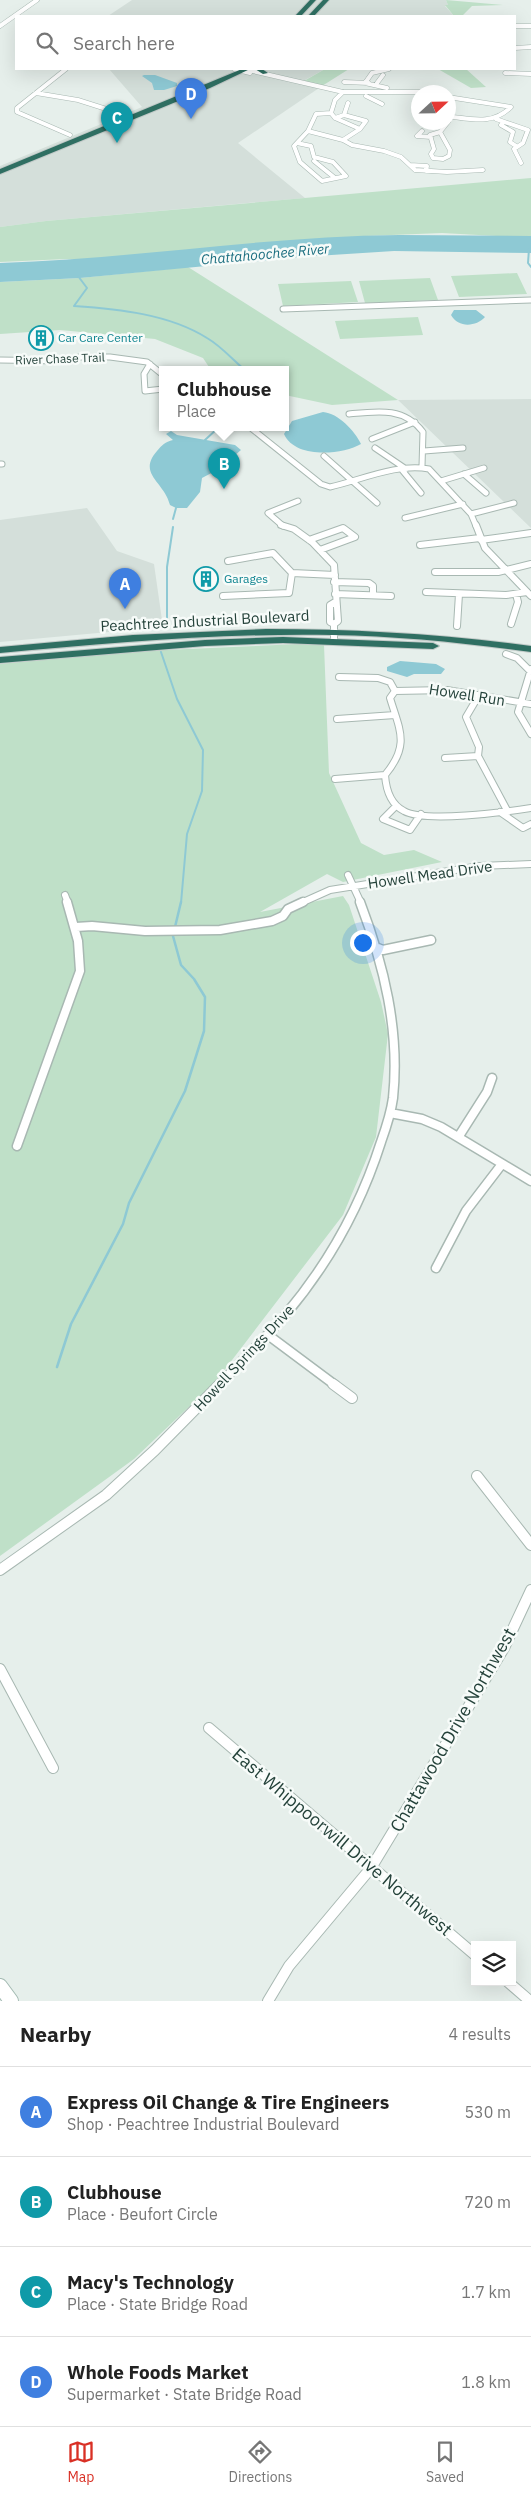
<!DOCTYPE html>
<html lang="en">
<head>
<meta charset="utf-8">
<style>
	:root { --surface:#fff; --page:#f6f6f6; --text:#222; --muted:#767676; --line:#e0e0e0; --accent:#d93025 }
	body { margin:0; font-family:"IBM Plex Sans",sans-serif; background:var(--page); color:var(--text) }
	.controls { position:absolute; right:15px; bottom:15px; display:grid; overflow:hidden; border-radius:0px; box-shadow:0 5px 20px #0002 }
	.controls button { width:45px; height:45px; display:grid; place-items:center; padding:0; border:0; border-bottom:1px solid var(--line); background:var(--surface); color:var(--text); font:25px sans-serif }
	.compass { position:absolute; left:411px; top:85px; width:45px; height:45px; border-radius:50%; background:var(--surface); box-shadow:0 5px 20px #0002; rotate:68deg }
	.you { position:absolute; left:362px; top:942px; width:18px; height:18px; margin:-12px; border:4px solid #fff; border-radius:50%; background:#1a73e8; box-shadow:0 0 0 8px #1a73e833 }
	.badge { display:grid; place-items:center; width:32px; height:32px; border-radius:50%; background:var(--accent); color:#fff; font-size:16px; font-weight:700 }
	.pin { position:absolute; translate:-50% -41px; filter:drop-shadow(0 1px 2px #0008) }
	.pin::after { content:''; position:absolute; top:26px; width:18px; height:15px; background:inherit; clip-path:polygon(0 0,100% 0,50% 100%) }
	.popup { position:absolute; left:159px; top:366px; width:130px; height:65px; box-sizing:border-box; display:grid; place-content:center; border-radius:0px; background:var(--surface); filter:drop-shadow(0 1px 4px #0005); font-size:16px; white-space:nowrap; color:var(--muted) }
	.popup b { font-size:19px; color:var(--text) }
	.popup::after { content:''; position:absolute; left:50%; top:100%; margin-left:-10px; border:10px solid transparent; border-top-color:var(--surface) }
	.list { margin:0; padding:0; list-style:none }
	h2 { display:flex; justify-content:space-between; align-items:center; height:65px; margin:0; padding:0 20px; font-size:21px }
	h2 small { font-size:16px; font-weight:400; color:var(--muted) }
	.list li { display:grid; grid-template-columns:32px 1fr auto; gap:15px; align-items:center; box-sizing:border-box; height:90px; padding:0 20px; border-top:1px solid var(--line) }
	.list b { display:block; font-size:19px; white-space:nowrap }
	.list p { margin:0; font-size:16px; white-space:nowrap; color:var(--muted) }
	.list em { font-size:16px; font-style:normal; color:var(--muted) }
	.icon { flex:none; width:28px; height:28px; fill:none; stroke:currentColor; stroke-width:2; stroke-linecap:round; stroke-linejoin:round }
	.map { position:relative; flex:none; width:531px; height:2001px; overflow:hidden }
	.search { position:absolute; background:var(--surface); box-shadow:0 5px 20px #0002; left:15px; right:15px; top:15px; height:55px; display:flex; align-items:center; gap:12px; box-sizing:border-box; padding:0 18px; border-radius:0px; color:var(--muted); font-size:19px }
	.sheet { height:425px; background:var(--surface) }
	nav { display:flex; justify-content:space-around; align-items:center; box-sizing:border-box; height:70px; border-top:1px solid var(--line); background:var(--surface); font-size:14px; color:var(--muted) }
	nav a { display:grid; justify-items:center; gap:2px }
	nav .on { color:var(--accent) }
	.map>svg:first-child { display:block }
	.built { fill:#d4dfda }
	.green { fill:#bfe0c8 }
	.water { fill:#8ec9d4 }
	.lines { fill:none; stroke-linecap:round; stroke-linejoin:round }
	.stream-far1 { stroke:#8ec9d4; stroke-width:2 }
	.stream { stroke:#8ec9d4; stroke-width:2.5 }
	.street-far4-casing { stroke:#a8b8b2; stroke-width:5 }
	.street-far3-casing { stroke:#a8b8b2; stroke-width:7 }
	.street-far2-casing { stroke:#a8b8b2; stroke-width:8 }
	.street-far1-casing { stroke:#a8b8b2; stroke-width:11 }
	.street-casing { stroke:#a8b8b2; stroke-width:12 }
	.secondary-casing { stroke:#a4bbb3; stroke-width:16 }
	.highway-casing { stroke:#c2cac8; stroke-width:2 }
	.street-far4 { stroke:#fff; stroke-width:4 }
	.street-far3 { stroke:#fff; stroke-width:5 }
	.street-far2 { stroke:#fff; stroke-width:6 }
	.street-far1 { stroke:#fff; stroke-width:8 }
	.street { stroke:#fff; stroke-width:10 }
	.secondary { stroke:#fff; stroke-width:14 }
	.highway { fill:#2f6f62; fill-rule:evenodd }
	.labels { text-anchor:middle; stroke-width:5; stroke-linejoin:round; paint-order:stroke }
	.far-culture-label { font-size:12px; fill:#0d838f; stroke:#f7fbf9; text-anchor:start }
	.far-street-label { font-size:12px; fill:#24423a; stroke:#f7fbf9 }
	.far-water-label { font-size:14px; font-style:italic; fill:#1c6f80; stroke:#f7fbf9 }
	.street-label { font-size:15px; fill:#24423a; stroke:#f7fbf9 }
	.near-street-label { font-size:18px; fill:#24423a; stroke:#f7fbf9 }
</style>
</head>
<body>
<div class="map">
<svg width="531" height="2001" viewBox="0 0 531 2001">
	<rect width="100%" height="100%" fill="#e6efeb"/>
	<!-- built -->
	<path class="built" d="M132,0H446L448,5L445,6L454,16H108Z
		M109,69H325L305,80L322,86L238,143L305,198L46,221L0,227V166L142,107Z
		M531,399V528L398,400Z
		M87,508L117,551L154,564L163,627L0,642V520Z"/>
	<!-- green -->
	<path class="green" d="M446,0L503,5L472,6L462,16H454L445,5H448Z
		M325,69H349L322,86L304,81Z
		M438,69H466L486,87L471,88Z
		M531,178V238L442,233L366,236L109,261L66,259L0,262V227L46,221Z
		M188,267L398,400L332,405L285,395V370H211L203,358L155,339L60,330L0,334V282L80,278Z
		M517,273L527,294L459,297L451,276Z
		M430,278L438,300L365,303L359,281Z
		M351,281L358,302L283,306L278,284Z
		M418,317L423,335L340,339L335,321Z
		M321,643L324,645L329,773L361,843L384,855L414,850L442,862L343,882L327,874L260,912L343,896L349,905L381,1002L388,1034L376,1137L343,1215L216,1381L134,1459L0,1556V664L120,652Z"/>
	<!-- water -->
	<path class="water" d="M144,75H155L177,83V86L164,90H154L152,83L142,76Z
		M399,235L531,236V253L394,251L300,257L80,278L0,282V263C133,259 266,236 399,235Z
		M454,310H476L485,317C476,327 458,328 451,315Z
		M323,412C338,413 355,431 361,444C342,455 295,459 284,434L292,421Z
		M171,431L177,435L235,445L241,450L219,469L202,478L200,492L187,508H176L170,505C164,481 137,474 157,451C162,445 165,442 173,440L166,434Z
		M400,661L436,664L445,669L441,674H414L407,677L387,671V667Z"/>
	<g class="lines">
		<!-- stream-far1 -->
		<path class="stream-far1" d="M529,249L528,263L531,267
			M78,276L87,288L74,306C118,309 169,314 207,338C221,346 233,360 245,370
			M205,440L218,428
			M173,519L176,508
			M167,623V567L173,527
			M161,652L177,699L203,750L202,791L187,834L181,903"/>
		<!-- stream -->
		<path class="stream" d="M175,927L181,902
			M57,1367L71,1324L123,1224L129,1203L185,1091L204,1031L205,997L194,979L181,965L173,936"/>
		<defs>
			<path id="street-far4" d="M0,26L37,0
				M515,26H531
				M515,48L531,47
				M66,69L17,108V112L70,135
				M234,69L250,73
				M244,69L343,92H421
				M505,73L531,74
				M344,82L369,83
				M377,83L383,75
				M387,88L365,83L372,73L389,69
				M36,93L78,100L122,114
				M366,96L382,104
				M448,97L511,107C494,124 475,120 453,117
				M344,115L348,103
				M335,118L344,115L366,121L360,129
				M496,119L528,130L523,143L514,149L521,163
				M504,122L501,125L513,132L510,142L516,146
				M308,131L343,140L360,129L335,118L331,113
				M422,131L417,136L431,137
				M440,132L450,150L449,156L443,159L433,158L431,154L434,149L430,135Z
				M440,132L448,122
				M343,140L352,145L384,151L401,157L415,170L447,172L483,170
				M297,143L311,146L314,157L333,162L346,176L322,181L300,162L294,146L308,131L316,114L331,113L335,100L343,92
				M314,161L335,178
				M410,165L427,166L426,171"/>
			<path id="street-far3" d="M283,309L531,300
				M0,360L60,361L80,357H110L147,362L163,375
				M150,364L144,374L145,391L163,389
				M349,414C378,411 404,407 423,432L422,466
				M251,428L321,484L330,487C361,480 397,463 429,469L471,514L476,526
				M372,439L415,422
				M375,448L406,469
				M424,451L463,448
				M324,456L377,503
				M0,464H2
				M402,470L421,493
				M464,474L486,493
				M441,481L484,468
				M471,514L514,503
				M405,518L463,504
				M283,526L268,513L298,501"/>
			<path id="street-far2" d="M281,525L294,529L312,542L334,565L338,621L334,624V640
				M476,525L485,548L531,596
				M309,540L343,528L355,537L320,550
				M481,540L531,533
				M420,545L480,538
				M228,561L273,553L292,573
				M435,572H498L531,564
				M334,582L369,583L373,586V595
				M426,592L506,595L527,592
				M335,594L391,596
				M223,596L289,593L292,573L335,575
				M334,624L330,622V605L335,602
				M511,624L518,602L516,594
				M457,626L459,594
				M506,654L517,658L530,671
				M531,669L518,712L531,734
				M339,677L378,678L390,682L395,691
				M531,704L447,690L395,691L390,698C400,731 410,745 385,775C386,789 390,804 404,811C425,823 505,812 531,808
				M337,719L395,715
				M478,756L479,747L466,717L479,695
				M445,758L478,756L508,812
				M335,779L385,775
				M396,806L383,819L410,830L421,814
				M500,812L523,828L531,824
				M348,875L361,903
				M65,895L68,903
				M301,903L330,890L480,866L531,864"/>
			<path id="street-far1" d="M76,927L92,926L145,931L220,930L272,921L283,916L288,909L303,902
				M378,948L383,950L431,940
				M390,1113L422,1119L441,1127L531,1181
				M459,1136L487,1092L492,1078
				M17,1146L80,971L78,941L67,902
				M436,1268L466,1211L502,1164
				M268,1335L335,1385
				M219,1385C241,1361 265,1339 286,1314C329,1263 361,1205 381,1142C386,1128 391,1113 393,1098C400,1031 384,965 360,902"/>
			<path id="street" d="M333,1384L352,1398
				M477,1476L531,1545
				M0,1570L106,1495L155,1450L220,1384
				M0,1669L53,1768
				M209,1728L475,1955
				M508,1982L530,2001
				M268,2001L289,1966L371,1868L504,1648L531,1590"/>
			<path id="secondary" d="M0,1986L11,2001"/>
			<path id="highway" d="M310,0H316L301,16H295Z
				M323,0H329L314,16H308Z
				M242,69H250L210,88L0,174V169Z
				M255,69H262L268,73L263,74Z
				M266,629C355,629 442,634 531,646V652C465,643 399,636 332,635C221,633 110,643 0,653V647L133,635Z
				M283,637L433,643L439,646L433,649L283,643L205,646L0,663V657L205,640Z"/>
		</defs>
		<!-- street-far4 casing -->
		<use href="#street-far4" class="street-far4-casing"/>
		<!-- street-far3 casing -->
		<use href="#street-far3" class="street-far3-casing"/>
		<!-- street-far2 casing -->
		<use href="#street-far2" class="street-far2-casing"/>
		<!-- street-far1 casing -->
		<use href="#street-far1" class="street-far1-casing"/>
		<!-- street casing -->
		<use href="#street" class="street-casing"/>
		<!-- secondary casing -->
		<use href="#secondary" class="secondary-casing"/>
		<!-- highway casing -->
		<use href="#highway" class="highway-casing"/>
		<!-- street-far4 -->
		<use href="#street-far4" class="street-far4"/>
		<!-- street-far3 -->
		<use href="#street-far3" class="street-far3"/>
		<!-- street-far2 -->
		<use href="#street-far2" class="street-far2"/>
		<!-- street-far1 -->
		<use href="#street-far1" class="street-far1"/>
		<!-- street -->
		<use href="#street" class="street"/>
		<!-- secondary -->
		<use href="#secondary" class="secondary"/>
		<!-- highway -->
		<use href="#highway" class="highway"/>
	</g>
	<!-- icons -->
	<defs>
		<symbol id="building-ring" viewBox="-11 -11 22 22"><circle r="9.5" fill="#f7fbf9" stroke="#0f9aa8" stroke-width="1.5"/><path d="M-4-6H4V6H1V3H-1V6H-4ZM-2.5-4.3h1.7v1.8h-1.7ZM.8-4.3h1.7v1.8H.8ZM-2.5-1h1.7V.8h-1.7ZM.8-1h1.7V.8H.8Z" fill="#0f9aa8"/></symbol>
	</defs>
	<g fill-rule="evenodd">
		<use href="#building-ring" x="27" y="324" width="28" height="28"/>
		<use href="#building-ring" x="192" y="565" width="28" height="28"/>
	</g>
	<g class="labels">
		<!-- far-culture labels -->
		<g class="far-culture-label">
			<text x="58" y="342">Car Care Center</text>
			<text x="224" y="583">Garages</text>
		</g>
		<!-- far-street labels -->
		<g class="far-street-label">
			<text transform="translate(60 359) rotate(-2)" y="4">River Chase Trail</text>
		</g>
		<!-- far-water labels -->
		<g class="far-water-label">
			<text transform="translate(265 254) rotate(-5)" y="5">Chattahoochee River</text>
		</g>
		<!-- street labels -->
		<g class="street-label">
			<text transform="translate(205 621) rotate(-3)" y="5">Peachtree Industrial Boulevard</text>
			<text transform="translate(467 695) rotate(9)" y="5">Howell Run</text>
			<text transform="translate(430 875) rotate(-8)" y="5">Howell Mead Drive</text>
			<text transform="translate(244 1358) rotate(-47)" y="5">Howell Springs Drive</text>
		</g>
		<!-- near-street labels -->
		<g class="near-street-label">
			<text transform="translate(453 1730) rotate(-60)" y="6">Chattawood Drive Northwest</text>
			<text transform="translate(342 1842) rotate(40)" y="6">East Whippoorwill Drive Northwest</text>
		</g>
	</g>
</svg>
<div class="controls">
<button><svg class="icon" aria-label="layers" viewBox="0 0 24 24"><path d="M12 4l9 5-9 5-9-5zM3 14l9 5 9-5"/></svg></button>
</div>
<svg class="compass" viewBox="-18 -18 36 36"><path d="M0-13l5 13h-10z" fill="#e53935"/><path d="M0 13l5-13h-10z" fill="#767676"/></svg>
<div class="you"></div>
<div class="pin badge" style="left:125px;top:609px;background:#3f7fe0">A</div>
<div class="pin badge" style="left:224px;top:489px;background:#0f9aa8">B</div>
<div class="popup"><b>Clubhouse</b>Place</div>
<div class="pin badge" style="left:117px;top:143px;background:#0f9aa8">C</div>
<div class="pin badge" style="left:191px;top:119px;background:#3f7fe0">D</div>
<div class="search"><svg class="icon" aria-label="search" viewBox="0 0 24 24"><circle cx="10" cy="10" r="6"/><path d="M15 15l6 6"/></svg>Search here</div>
</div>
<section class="sheet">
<h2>Nearby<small>4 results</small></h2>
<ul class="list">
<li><span class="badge" style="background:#3f7fe0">A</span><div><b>Express Oil Change &amp; Tire Engineers</b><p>Shop · Peachtree Industrial Boulevard</p></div><em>530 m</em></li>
<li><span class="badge" style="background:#0f9aa8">B</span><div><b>Clubhouse</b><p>Place · Beufort Circle</p></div><em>720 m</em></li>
<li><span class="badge" style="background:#0f9aa8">C</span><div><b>Macy's Technology</b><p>Place · State Bridge Road</p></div><em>1.7 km</em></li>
<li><span class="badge" style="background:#3f7fe0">D</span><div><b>Whole Foods Market</b><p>Supermarket · State Bridge Road</p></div><em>1.8 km</em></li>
</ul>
</section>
<nav>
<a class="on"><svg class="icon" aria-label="map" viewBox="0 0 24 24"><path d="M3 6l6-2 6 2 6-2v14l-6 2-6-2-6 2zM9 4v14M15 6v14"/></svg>Map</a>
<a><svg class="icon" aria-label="directions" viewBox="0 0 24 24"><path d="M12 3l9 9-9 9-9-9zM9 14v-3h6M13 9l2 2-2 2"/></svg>Directions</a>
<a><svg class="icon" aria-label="saved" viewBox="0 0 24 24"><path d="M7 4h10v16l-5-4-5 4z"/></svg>Saved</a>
</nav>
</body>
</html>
